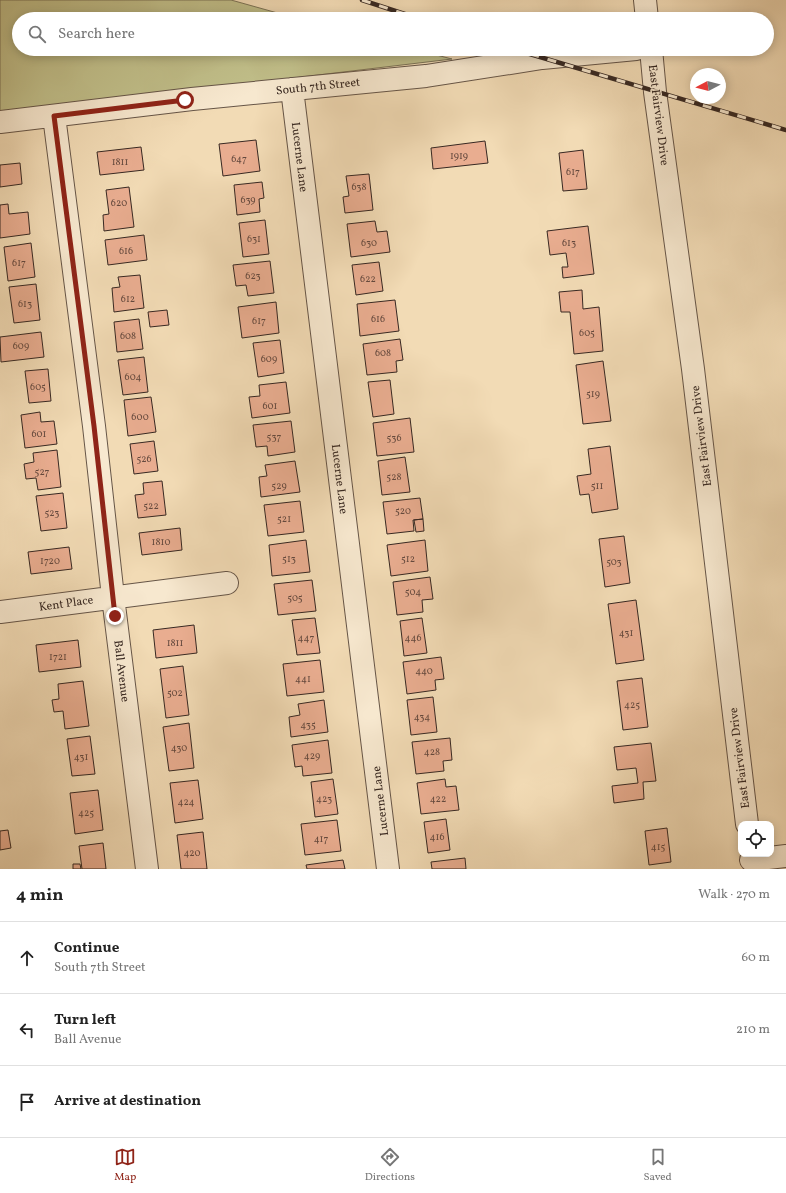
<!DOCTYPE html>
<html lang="en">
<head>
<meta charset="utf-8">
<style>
	:root { --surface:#fff; --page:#f2f2f2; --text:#222; --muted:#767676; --line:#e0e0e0; --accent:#8f2418 }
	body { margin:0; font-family:Vollkorn,serif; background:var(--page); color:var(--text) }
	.controls { position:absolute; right:12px; bottom:12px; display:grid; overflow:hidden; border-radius:8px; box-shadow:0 2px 10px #0003 }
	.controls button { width:36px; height:36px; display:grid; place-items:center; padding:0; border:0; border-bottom:1px solid var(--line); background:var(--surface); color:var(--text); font:20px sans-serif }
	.compass { position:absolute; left:690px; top:68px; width:36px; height:36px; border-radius:50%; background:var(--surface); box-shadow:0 2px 10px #0003; rotate:263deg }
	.stop { position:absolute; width:12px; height:12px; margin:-9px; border:3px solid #8f2418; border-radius:50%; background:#fff }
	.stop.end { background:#8f2418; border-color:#fff; box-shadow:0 1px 4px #0008 }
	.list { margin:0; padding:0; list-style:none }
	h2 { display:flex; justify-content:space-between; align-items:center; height:52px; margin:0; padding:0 16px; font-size:17px }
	h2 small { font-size:13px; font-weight:400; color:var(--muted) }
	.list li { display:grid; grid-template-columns:26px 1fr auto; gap:12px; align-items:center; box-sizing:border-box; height:72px; padding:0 16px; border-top:1px solid var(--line) }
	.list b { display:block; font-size:15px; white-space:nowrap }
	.list p { margin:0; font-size:13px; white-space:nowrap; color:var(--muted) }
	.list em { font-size:13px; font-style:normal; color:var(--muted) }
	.icon { flex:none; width:22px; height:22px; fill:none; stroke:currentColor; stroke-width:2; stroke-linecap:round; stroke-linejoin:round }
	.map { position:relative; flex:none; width:786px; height:869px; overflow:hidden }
	.search { position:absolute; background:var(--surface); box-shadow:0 2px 10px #0003; left:12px; right:12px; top:12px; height:44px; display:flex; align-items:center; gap:10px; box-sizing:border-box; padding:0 14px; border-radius:22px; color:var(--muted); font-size:15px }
	.sheet { height:268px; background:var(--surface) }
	nav { display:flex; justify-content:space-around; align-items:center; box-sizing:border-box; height:56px; border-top:1px solid var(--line); background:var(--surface); font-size:11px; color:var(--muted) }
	nav a { display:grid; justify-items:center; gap:2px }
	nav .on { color:var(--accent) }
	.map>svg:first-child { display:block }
	.green { fill:#c0be89; stroke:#7c7356 }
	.building { fill:#e9ad90; stroke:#372822 }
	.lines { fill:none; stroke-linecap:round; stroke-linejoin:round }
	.minor-casing { stroke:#665547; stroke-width:24 }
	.minor { stroke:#f7e8cf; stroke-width:22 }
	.rail-casing { stroke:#372822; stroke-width:4.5 }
	.rail { stroke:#f7e8cf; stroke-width:3; stroke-dasharray:9; stroke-linecap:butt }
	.route { stroke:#8f2418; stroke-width:5 }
	.labels { text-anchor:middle; stroke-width:3; stroke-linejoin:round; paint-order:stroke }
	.number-label { font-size:10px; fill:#64493e }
	.street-label { font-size:12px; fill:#372822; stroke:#f7e8cf }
</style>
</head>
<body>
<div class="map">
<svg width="786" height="869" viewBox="0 0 786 869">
	<rect width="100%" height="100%" fill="#f2dbb5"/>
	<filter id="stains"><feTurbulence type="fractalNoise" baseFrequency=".005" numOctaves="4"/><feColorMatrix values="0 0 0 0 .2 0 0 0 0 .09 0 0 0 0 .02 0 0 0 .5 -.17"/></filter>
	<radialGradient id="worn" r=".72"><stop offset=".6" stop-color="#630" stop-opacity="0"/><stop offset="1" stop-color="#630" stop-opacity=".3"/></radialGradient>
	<!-- green -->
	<path class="green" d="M0,0H231L299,19H19V49H413L452,59L0,113Z"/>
	<!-- building -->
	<path class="building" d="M256,140L260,171L223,176L219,144Z
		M485,141L488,163L433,169L431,148Z
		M141,147L144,170L100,175L97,152Z
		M583,150L587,189L563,191L559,153Z
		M20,163L22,184L0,187V165Z
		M369,174L373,210L345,213L343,197L349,196L346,176Z
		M262,182L264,198L259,199L260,212L237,215L234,185Z
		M129,187L134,227L104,231L103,215L109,214L106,190Z
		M8,204L9,214L28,212L30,234L0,238V205Z
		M265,220L269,254L243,257L239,223Z
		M375,221L377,232L387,231L390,252L351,257L347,224Z
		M588,226L594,274L563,278L562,267H568L566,253L550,255L547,231Z
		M144,235L147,260L108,265L105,240Z
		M31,243L35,277L8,281L4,247Z
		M270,261L274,293L248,296L246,285L236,286L233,265Z
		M379,262L383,291L356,295L352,265Z
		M140,275L144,308L114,312L112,288L120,287L118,277Z
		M36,284L40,320L14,323L9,287Z
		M582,290L583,309L599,307L603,351L574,354L570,312H561L559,292Z
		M395,300L399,331L360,336L357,304Z
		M276,302L279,333L242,338L238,307Z
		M167,310L169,325L150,327L148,312Z
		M139,319L143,349L117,352L114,322Z
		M41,332L44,357L1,362L0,337Z
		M400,339L403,360L396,361L397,372L367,375L363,344Z
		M280,340L284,373L258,377L253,343Z
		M144,357L148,392L123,395L118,360Z
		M603,361L611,421L583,424L576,365Z
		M48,369L51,401L29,403L25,371Z
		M390,380L394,414L373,417L368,382Z
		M286,382L290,413L252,418L249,397L260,396L259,385Z
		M151,397L156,432L128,436L124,400Z
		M40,412L41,422L54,421L57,444L25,448L21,415Z
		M410,418L414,452L377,456L373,423Z
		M291,421L295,452L268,456L267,446L256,447L253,425Z
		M154,441L158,471L134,474L130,444Z
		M610,446L618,509L592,513L589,494L580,495L577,476L591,474L588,449Z
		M57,450L61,487L38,490L36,478L26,479L24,464L34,462L33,453Z
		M405,457L410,492L382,495L378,461Z
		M295,461L300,492L261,497L259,477L267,476L265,465Z
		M162,481L166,515L138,518L135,495L144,494L143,483Z
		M63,493L67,528L41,531L36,496Z
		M420,498L423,519L413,520L414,531L387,534L383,502Z
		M300,501L304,532L268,536L264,505Z
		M423,519L424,531L416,532L414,520Z
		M180,528L182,550L142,555L139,533Z
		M624,536L630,583L605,587L599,539Z
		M306,540L310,572L272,576L269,545Z
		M425,540L428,571L391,576L387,545Z
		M69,547L72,569L31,574L28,552Z
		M430,577L433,599L422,600L423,612L397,615L393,582Z
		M312,580L316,611L278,615L274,584Z
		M636,600L644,660L616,664L608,604Z
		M315,618L320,653L297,655L292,620Z
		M422,618L427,653L404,656L400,621Z
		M194,625L197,653L156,658L153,630Z
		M78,640L81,667L39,672L36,645Z
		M441,657L444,679L435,680L436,690L407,694L403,662Z
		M320,660L324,692L287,696L283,664Z
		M183,666L189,715L166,718L160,669Z
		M642,678L648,727L623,730L617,681Z
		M83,681L89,726L65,729L63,711L54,712L52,700L59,699L58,684Z
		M433,697L437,732L411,735L407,700Z
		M324,700L328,732L291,737L289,717L300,715L298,704Z
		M189,723L194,768L169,771L163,727Z
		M90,736L95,774L72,776L67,739Z
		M450,738L452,760L443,761L444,771L416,774L412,742Z
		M328,740L332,773L303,776L302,766L295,767L292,745Z
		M651,743L656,781L643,782L644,799L614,803L612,786L638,783L636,768L617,770L614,747Z
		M333,779L338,814L315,817L311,782Z
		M445,779L446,787L456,786L459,810L421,814L417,783Z
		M198,780L203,819L175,823L170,783Z
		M98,790L103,830L75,834L70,793Z
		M446,819L450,850L428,853L424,822Z
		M337,820L341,851L305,855L301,824Z
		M667,828L671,862L649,865L645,831Z
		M8,830L11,848L0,850V831Z
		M203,832L207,869H181L177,835Z
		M103,843L106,869H82L79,846Z
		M465,858L466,869H432L431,862Z
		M343,860L345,869H307L306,865Z
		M73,864H80L81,869H73Z"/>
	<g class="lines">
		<defs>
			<path id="minor" d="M645,0L647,19
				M651,49L655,92L693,369L747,824
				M292,89L388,869
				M54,116L94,426L113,597L147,869
				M0,122L192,99L426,76L542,58L636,49
				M0,612L227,583
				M751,860L786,856"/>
		</defs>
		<!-- minor casing -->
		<use href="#minor" class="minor-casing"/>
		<!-- minor -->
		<use href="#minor" class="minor"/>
		<defs>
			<path id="rail" d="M362,0L420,19
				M513,49L786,130"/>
		</defs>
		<!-- rail casing -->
		<use href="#rail" class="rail-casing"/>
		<!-- rail -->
		<use href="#rail" class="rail"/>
	</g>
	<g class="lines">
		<!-- route -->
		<path class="route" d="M115,616L94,426L54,116L185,100"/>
	</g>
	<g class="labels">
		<!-- number labels -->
		<g class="number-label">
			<text x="459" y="159">1919</text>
			<text x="239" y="162">647</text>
			<text x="120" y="165">1811</text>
			<text x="573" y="175">617</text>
			<text x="359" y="190">638</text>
			<text x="248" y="203">639</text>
			<text x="119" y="206">620</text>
			<text x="254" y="242">631</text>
			<text x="369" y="246">630</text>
			<text x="569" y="246">613</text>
			<text x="126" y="254">616</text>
			<text x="19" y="266">617</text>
			<text x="253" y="279">623</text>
			<text x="368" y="282">622</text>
			<text x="128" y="302">612</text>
			<text x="25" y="307">613</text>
			<text x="378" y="322">616</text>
			<text x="259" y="324">617</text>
			<text x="587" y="336">605</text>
			<text x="128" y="339">608</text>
			<text x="21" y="349">609</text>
			<text x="383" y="356">608</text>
			<text x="269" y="362">609</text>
			<text x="133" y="380">604</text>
			<text x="38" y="390">605</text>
			<text x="593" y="397">519</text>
			<text x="270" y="409">601</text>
			<text x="140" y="420">600</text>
			<text x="39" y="437">601</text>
			<text x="274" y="440">537</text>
			<text x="394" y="441">536</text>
			<text x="144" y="462">526</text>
			<text x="42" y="475">527</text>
			<text x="394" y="480">528</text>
			<text x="279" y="489">529</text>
			<text x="597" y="489">511</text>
			<text x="151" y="509">522</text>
			<text x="403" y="514">520</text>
			<text x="52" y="516">523</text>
			<text x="284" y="522">521</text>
			<text x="161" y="545">1810</text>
			<text x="289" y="562">513</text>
			<text x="408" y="562">512</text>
			<text x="50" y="564">1720</text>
			<text x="614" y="565">503</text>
			<text x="413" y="595">504</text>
			<text x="295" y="601">505</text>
			<text x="626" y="636">431</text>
			<text x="306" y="641">447</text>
			<text x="413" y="641">446</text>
			<text x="175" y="646">1811</text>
			<text x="58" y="660">1721</text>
			<text x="424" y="674">440</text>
			<text x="303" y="682">441</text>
			<text x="175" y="696">502</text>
			<text x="632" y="708">425</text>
			<text x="422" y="720">434</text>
			<text x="308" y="728">435</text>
			<text x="179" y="751">430</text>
			<text x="432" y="755">428</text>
			<text x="312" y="759">429</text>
			<text x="81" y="760">431</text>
			<text x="324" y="802">423</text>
			<text x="438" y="802">422</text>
			<text x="186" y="805">424</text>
			<text x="86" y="816">425</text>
			<text x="437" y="840">416</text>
			<text x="321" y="842">417</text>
			<text x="658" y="850">415</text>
			<text x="192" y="856">420</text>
		</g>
		<!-- street labels -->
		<g class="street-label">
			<text transform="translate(318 86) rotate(-6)" y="4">South 7th Street</text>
			<text transform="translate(659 115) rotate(83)" y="4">East Fairview Drive</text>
			<text transform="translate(300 157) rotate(83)" y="4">Lucerne Lane</text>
			<text transform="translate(701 436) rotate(-97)" y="4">East Fairview Drive</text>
			<text transform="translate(340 479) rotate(83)" y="4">Lucerne Lane</text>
			<text transform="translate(66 603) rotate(-8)" y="4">Kent Place</text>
			<text transform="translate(122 671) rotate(83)" y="4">Ball Avenue</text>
			<text transform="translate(739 758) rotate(-97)" y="4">East Fairview Drive</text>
			<text transform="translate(380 801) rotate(-97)" y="4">Lucerne Lane</text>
		</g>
	</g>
	<rect width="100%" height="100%" filter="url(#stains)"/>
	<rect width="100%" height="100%" fill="url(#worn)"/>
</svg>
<div class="controls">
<button><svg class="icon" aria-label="locate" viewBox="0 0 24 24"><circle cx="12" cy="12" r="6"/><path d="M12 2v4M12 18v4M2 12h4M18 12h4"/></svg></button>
</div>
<svg class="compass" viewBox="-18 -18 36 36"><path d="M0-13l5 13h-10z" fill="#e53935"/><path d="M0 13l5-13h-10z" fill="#767676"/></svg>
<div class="stop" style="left:185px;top:100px"></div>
<div class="stop end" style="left:115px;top:616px"></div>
<div class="search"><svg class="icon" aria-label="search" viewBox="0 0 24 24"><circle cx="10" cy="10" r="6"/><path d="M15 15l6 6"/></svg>Search here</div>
</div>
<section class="sheet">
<h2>4 min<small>Walk · 270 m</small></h2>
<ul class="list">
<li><svg class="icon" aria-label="ahead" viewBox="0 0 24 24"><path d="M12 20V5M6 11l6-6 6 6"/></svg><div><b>Continue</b><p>South 7th Street</p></div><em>60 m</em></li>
<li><svg class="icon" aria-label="left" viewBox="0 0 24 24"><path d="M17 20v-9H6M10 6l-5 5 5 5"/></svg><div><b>Turn left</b><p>Ball Avenue</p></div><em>210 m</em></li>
<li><svg class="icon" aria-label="arrive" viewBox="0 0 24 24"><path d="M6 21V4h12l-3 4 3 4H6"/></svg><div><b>Arrive at destination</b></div></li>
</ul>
</section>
<nav>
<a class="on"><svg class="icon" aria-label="map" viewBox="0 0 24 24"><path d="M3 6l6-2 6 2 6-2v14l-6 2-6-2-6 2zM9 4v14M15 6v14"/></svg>Map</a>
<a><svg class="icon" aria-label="directions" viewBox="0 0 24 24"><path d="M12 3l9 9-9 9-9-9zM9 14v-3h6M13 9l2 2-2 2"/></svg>Directions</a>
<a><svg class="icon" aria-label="saved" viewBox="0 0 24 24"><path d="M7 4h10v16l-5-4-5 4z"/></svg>Saved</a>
</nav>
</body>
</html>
